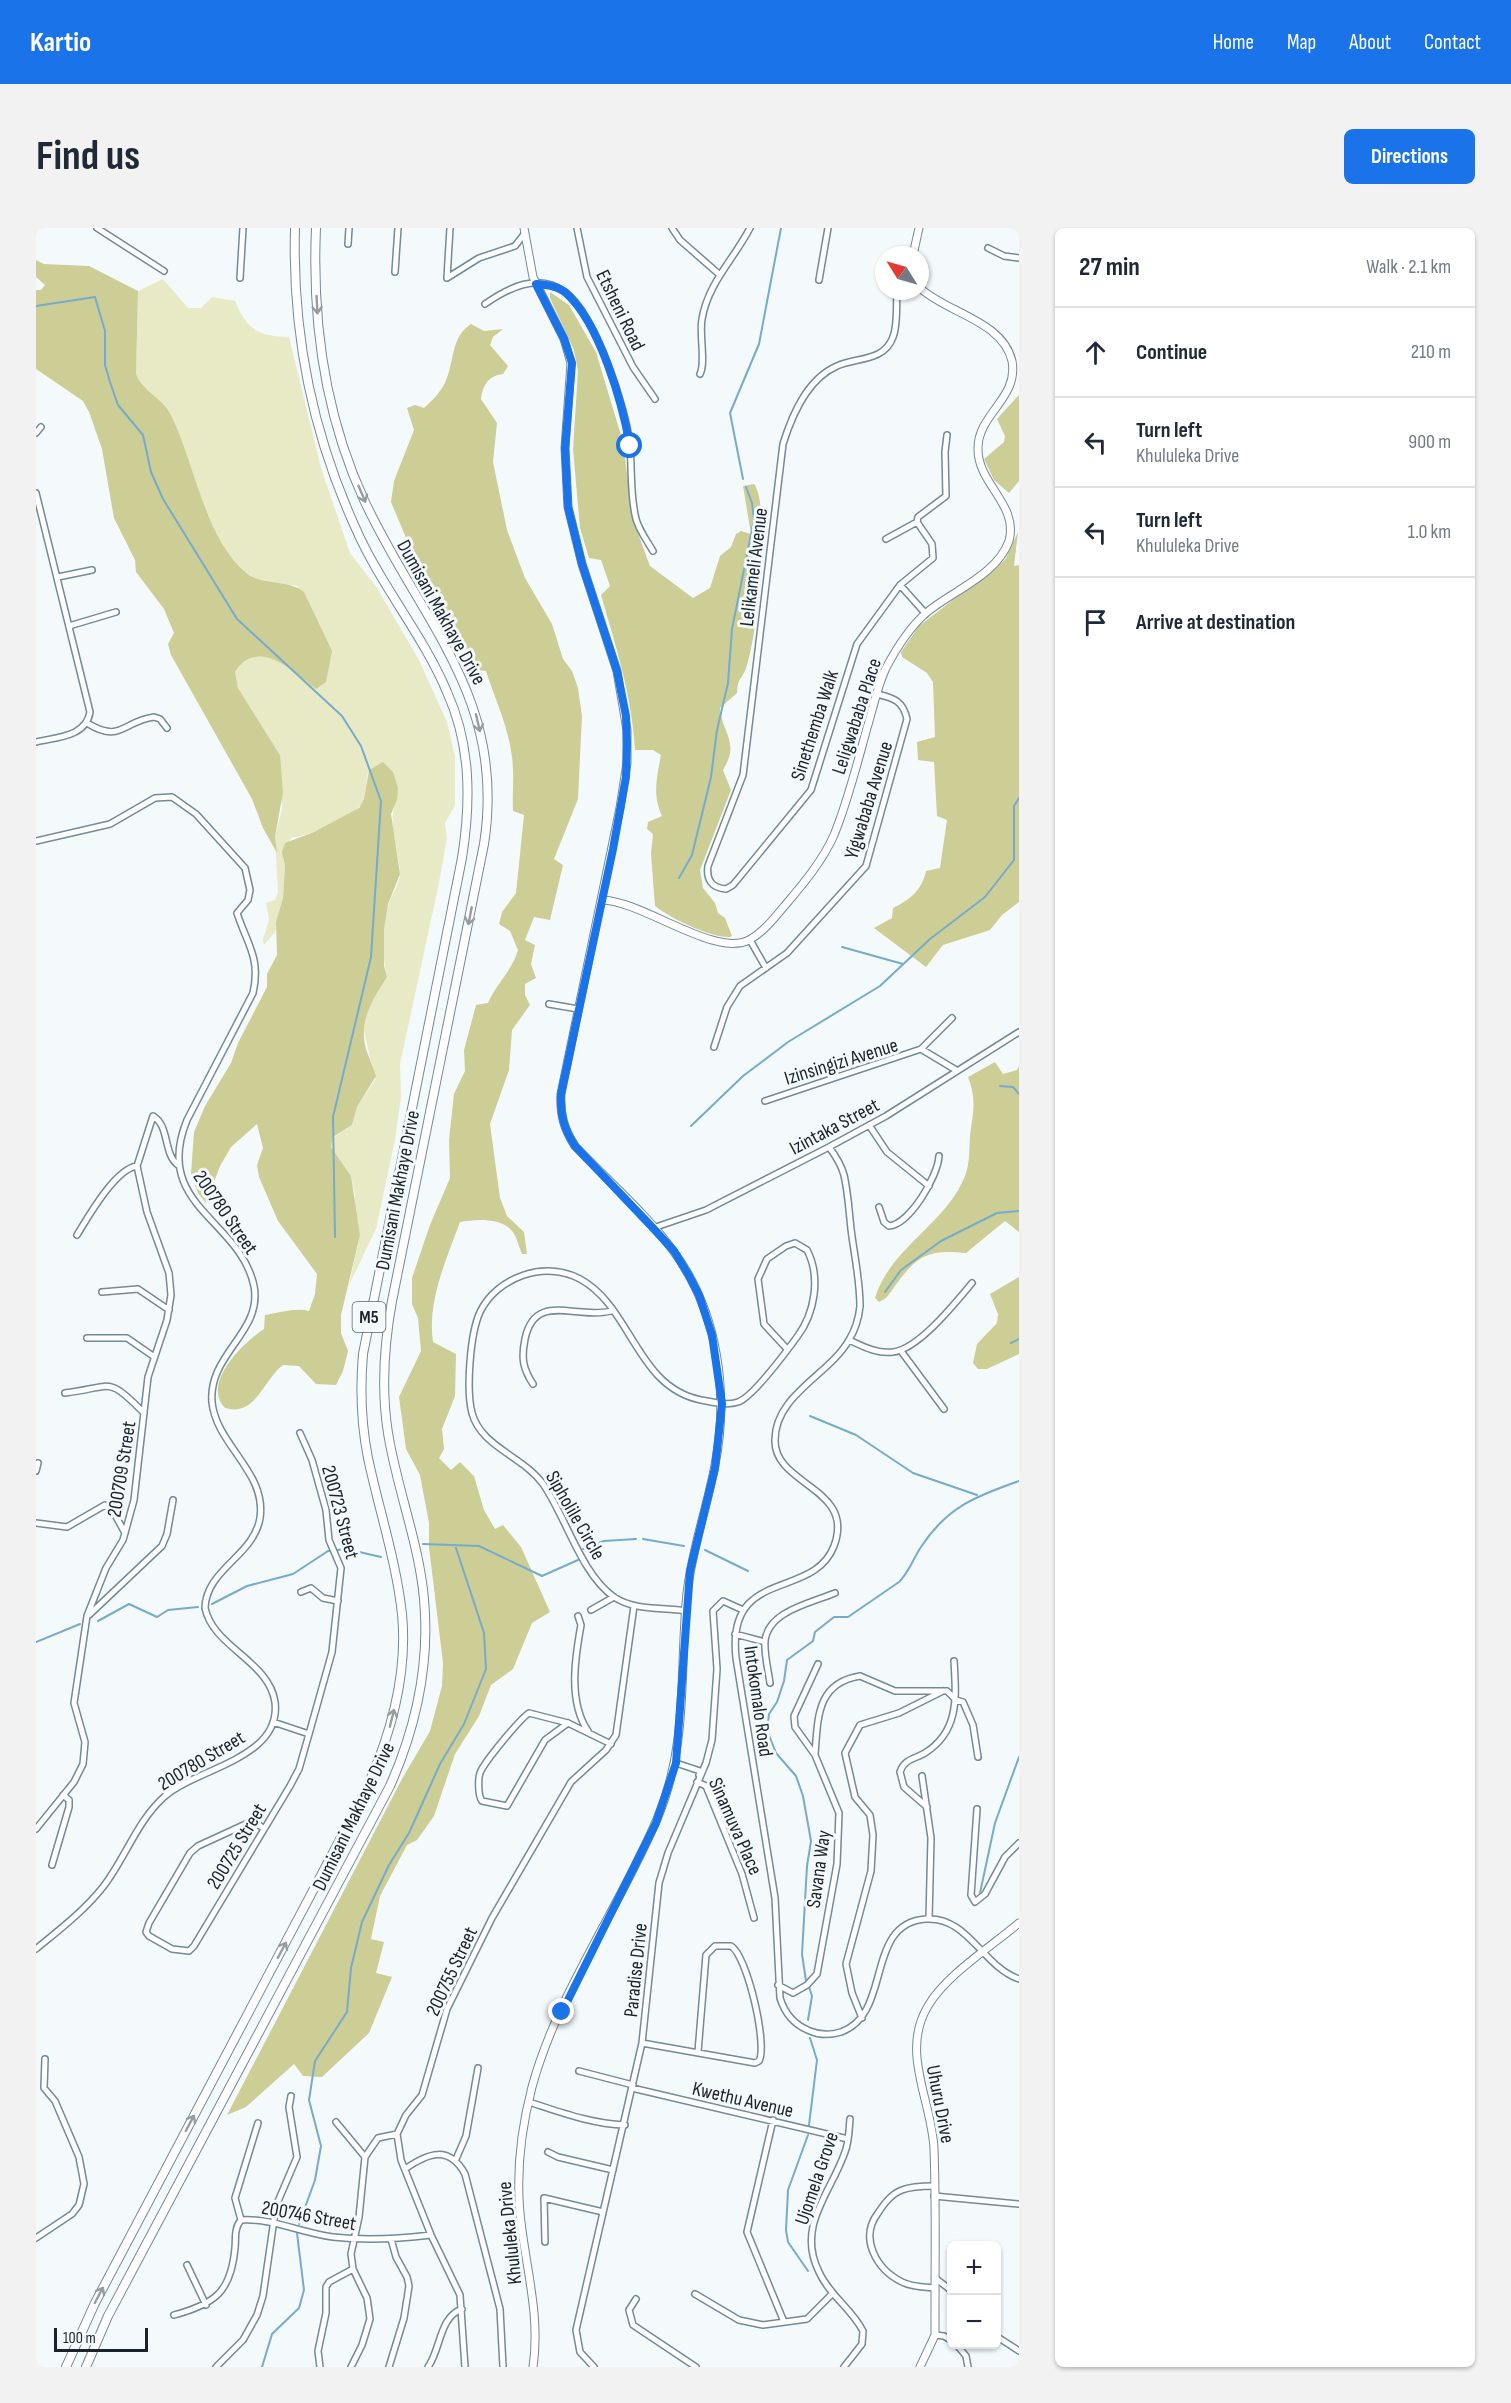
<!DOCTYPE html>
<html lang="en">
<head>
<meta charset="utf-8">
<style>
	:root { --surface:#fff; --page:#f2f2f3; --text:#1f2937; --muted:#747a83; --line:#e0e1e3; --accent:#1a73e8 }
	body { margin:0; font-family:"Sofia Sans Condensed",sans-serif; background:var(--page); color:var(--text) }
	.controls { position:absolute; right:18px; bottom:18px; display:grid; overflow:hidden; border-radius:9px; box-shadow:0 2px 4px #0004 }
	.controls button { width:54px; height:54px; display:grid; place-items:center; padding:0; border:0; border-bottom:2px solid var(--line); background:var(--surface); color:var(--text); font:30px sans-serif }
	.compass { position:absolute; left:839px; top:18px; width:54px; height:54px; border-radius:50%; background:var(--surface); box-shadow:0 2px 4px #0004; rotate:307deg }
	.scale { position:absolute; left:18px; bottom:15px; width:94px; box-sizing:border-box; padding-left:6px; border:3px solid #1a2329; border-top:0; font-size:16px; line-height:21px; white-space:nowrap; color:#1a2329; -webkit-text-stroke:4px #f4f9fc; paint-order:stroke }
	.stop { position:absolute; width:18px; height:18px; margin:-14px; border:4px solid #1a73e8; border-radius:50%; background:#fff }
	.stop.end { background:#1a73e8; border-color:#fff; box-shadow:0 2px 6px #0008 }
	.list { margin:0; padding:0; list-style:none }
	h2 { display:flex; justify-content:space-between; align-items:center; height:78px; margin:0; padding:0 24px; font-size:26px }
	h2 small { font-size:20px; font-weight:400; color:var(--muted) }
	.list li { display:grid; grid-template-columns:39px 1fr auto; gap:18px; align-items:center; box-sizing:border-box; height:90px; padding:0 24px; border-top:2px solid var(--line) }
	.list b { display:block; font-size:22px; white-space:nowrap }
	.list p { margin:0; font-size:20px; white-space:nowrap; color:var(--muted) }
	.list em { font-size:20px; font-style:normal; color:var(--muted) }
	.icon { flex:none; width:33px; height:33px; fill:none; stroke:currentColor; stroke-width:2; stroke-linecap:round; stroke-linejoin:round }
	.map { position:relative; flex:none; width:983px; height:2139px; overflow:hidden; border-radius:9px }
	header { display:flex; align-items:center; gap:36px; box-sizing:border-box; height:84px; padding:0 30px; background:var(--accent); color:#fff }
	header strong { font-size:28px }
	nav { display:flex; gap:33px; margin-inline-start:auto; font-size:21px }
	.intro { display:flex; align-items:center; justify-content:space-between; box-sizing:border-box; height:144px; padding:0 36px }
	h1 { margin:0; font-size:42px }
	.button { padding:15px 27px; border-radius:9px; background:var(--accent); color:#fff; font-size:21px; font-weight:700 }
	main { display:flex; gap:36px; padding:0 36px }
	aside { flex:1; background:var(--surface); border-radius:9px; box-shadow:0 2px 4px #0004 }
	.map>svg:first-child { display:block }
	.green { fill:#e8eac5 }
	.forest { fill:#ccce96 }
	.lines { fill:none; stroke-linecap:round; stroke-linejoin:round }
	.stream { stroke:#76abcb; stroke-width:2 }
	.minor-casing { stroke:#728a99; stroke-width:8 }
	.tertiary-casing { stroke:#728a99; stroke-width:9 }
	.primary-casing { stroke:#728a99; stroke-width:10 }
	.minor { stroke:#fff; stroke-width:5 }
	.tertiary { stroke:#fff; stroke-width:7 }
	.primary { stroke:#fff; stroke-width:8 }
	.oneway { stroke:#989c9f }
	.route { stroke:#1a73e8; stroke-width:8 }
	.labels { text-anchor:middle; stroke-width:6; stroke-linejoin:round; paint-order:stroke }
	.shield { fill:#f4f9fc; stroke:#5b6368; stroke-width:1.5 }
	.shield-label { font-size:18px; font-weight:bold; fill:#1a2329 }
	.street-label { font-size:20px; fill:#1a2329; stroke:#f4f9fc }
</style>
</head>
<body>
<header>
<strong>Kartio</strong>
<nav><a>Home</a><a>Map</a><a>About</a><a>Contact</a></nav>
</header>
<div class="intro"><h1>Find us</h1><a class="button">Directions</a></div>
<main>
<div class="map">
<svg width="983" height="2139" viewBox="0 0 983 2139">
	<rect width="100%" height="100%" fill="#f4f9fc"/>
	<!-- green -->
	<path class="green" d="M127,51L152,80H165L176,69L199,73C211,102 222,108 253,109L285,240L314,325L341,360L383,432L411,494L419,528V577L409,595L411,610L403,655L364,836L365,868L359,912L340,1001L313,1057L324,1007L319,987V966L315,948L295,919L297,910L316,897L321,879L339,852L327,798L331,782L351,749C346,728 345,696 353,675C356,665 364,656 364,645C363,619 350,596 361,572L333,542C329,551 331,561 328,570C323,590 273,607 255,610L247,630L249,638L247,670L239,704L228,717L227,711L233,692L230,675L239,672L242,665L239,609L246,581L244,527L202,460L199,444C223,408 258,444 281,461L262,358C246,356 227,354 213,347C177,330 153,223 135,187C127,170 107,164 100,146L102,63Z"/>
	<!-- forest -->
	<path class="forest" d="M0,32L8,36L53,38L102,63L100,146C107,164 127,170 135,187C158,233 169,310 209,344C225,358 253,351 268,364L296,423L290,454L280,461C258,444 222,408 199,444L202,460L244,527L247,564L239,609L241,625L227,600L216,571L135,427L132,416L138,405L128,381L100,344L99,332L78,290L66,221L53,184L47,173L0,141V62H5L9,57L0,49Z
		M514,64L533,77L560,124L587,214L597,292L614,338L657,370L674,360L684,328L695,319L700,306L705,303L715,306L707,258L718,256C735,277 721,411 710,440C706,452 702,448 701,465L684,480C687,508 704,514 687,542L695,562L664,642L667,660L679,675L682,685L689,690L696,708L694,709C675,710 634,690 619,678L615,626L617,606L611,601L612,594L626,588C616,566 621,549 625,527L617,522H599C596,468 580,419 565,367L574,358L565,332L553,330L544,300L537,221L542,143L538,122L514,70Z
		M435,96L448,103L467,101L457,109L454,117L472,138L467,146C452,148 447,157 445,171L461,195L457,234L471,302L489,350L516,396L527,431L536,443L542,460L546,488L542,571L518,631L527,637L514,692L498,689L489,712L499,717L495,736L500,750L489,756V767L494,777L476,802L473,842L454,896L464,970L471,988L488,1004L491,1026H486C483,1019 481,1010 477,1004C466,989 439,991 424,994C410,1032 391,1074 397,1114L420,1126L419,1168L406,1201L408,1221L403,1230L415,1242L424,1234L438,1248L448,1282L459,1301L467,1297L485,1319L514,1384L496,1395L477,1441L455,1457L443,1488L419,1526L398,1588L381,1612L371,1617L344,1668L335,1711L348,1714L340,1745L356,1749L333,1805L286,1849L267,1848L258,1836L210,1879L191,1887L366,1551L394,1503L406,1458L407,1435L393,1319V1295L384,1247L370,1221L363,1169L385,1123L382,1090L376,1076V1050L394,997L414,950L413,912L418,866L429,843L428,822L440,777L452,775C460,756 476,743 482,722L474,703L463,696L466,684L480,665L488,587L477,583C476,563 479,543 475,523C471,495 458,469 450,443L439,442L436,438L405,371L379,331L355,274L358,253L378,202L371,180L379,177L388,180C398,171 406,163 411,150C418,131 416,108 435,96Z
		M983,167V253L973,265L958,252L948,231L968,214L969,208L961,191Z
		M982,304L978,338L983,337V674L966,687L954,702L907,717L890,739L838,700L856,690L857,680C874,672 886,662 890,643L904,640L911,592L901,588L898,534L882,532L881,514L899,509L897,454L891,445L866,429L865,424L883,398L969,332Z
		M347,534L357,544L362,560L361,572L355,586L364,646L352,676L348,701V738L351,749C337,772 322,792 330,821C333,830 337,839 340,848L321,879L316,897L297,909L295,919L315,948L324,1007L305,1087V1105L312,1123L307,1143L300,1157L280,1156L263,1138L247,1137C227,1152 220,1189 189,1180C165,1155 208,1114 228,1101L229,1087C240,1085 263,1079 273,1083L279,1066L281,1046L242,993L223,949L221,937L227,920L221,896L195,919L184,938L170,975L162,965L155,946L158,904L169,878L195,835L202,815L231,759V746L241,727L240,694L247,670L249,638L246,624L249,615L278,604L323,580L328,571L333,542Z
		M959,834L967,846L981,842L983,838V1004L969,993L930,1025C893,1021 881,1027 859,1058C854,1065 851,1071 843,1074L839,1070C854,1020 910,996 929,948C934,935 933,922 934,908C937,883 941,873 932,849Z
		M983,1049V1126L951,1141H942L937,1135L941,1116L961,1095L962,1086L954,1066Z"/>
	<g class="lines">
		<!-- stream -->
		<path class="stream" d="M0,78L59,69L69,103V137L74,154L82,177L107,207L115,244L127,271L201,391L306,488L325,518L345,573L335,729L297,889L299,1009
			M707,251L694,185L723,116L745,0
			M643,650L656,627L675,549L681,502L692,455L696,401L718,292L716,275L710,259
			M806,719L867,736
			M964,858L977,859L983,866
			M655,898L707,848L752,814L844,758L894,711L949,669L978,632V578L983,570
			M849,1064L865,1042L905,1013L961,985L983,983
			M975,1115L983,1111
			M774,1188L820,1207L877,1245L941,1267
			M607,1311L648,1318
			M387,1316L443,1318L506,1348L542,1332
			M547,1321L568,1313L600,1311
			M669,1322L712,1343
			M176,1376L211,1358L257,1346L292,1323L310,1321L345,1329
			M62,1393L93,1376L121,1389L132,1382L162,1379
			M0,1414L44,1396
			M944,1665L959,1595L983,1529
			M770,1753L766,1726L771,1638L775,1613L767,1568L760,1548L740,1525L731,1502L733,1486L741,1474L748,1453L751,1432L777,1413L779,1404L798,1389H812L863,1354C873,1344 877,1331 885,1319C911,1279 940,1268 983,1253
			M772,1792L776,1768L773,1759
			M773,1897L781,1832L774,1810
			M772,1907L752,1962L750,2002L752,2014L772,2043
			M263,1996L279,1952L285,1918L273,1872L279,1833L311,1784L315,1740L326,1694L353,1637L373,1605L404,1536L428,1496L450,1441L448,1405L419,1317
			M226,2139L236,2106L263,2080L268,2062L261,2005"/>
		<defs>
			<path id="minor" d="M61,0L128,43
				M414,0L411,50L443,30L479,18L489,5
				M541,0L551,49L597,139L619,171
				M636,0L644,12L684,47
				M312,16L313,0
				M952,20L968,28L983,30
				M359,44L362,0
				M204,50L207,0
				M783,52L792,0
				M861,63C860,77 862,96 857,109C848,134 820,129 801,138C771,151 756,187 747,216L707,547L672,638C670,652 676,660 690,661L697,657L775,562L821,416L864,357L897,330L896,316L881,294
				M449,76C472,60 502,44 529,64C560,87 590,180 594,218C596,242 594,267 600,291C603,302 611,313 617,323
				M664,146C670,135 663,105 666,91C672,55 698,31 714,0
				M0,205L5,199
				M0,265L54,484C50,509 21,509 0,514
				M881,294L882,289L910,268L909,224L911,207
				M850,311L881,294
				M22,349L56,342
				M864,357L890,386
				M33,398L80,384
				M51,495C85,516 87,493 118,489L124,491L131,500
				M0,613L74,596L119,570L136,569L160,586L209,640L214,662L212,672L201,685C211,716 225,730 217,765L151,892C116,978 204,991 218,1058C227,1104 172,1126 176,1174C180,1217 231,1244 224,1290C218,1328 170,1341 169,1380C177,1419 233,1433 239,1474C246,1531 160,1540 128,1569C101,1593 89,1631 67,1659C48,1683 23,1702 0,1721
				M714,712L730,740
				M513,776L542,781
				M678,819L691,779L704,758L751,725L830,638L871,491C867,473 858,470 841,466
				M885,821L916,790
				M729,873L885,821L920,842
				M833,897L851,924L893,958
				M793,919C799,927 805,936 808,947C812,964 813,983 815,1001C818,1026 824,1052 824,1078C823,1089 819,1102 813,1112C793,1147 739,1167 739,1212C738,1258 820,1259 798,1318C777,1373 690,1338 700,1430L739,1670L744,1770C749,1786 758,1797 774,1803C783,1807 795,1807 805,1804C857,1786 828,1695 890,1691C932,1688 947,1739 983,1751
				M843,979L848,994L853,998C874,996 902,948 903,928
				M617,1000L670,982L793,919L850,888L983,804
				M41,1007C52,989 79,941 101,938
				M66,1064L102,1061L133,1082
				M51,1110H91L117,1128
				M813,1112C828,1119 841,1126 857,1124C883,1121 920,1074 936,1055
				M865,1123L908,1181
				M497,1156C487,1141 485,1130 489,1111C499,1063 540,1092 575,1083
				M29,1165C77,1159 71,1147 108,1185
				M264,1205L276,1232L290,1282L293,1312L305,1340L296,1424L273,1506
				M0,1243L2,1235
				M0,1295L31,1299L69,1277L78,1285L89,1305
				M265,1364L275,1360L287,1370L302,1373
				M555,1382L578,1369
				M650,1383C625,1379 599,1383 578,1369C545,1346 530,1289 507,1256C487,1228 445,1219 436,1185C430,1162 434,1106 444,1084C461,1049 509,1032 544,1051C596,1079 600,1159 665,1172C677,1174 690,1178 702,1174C717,1169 750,1124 761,1109C779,1085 785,1049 771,1022L759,1015L750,1018L731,1031L722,1051L728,1096L751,1121
				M53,1387L126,1318L131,1306L137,1272
				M542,1388L545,1397C539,1430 532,1474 552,1503
				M699,1406L729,1414
				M734,1455C732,1441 728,1426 729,1413C732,1383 775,1375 799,1365
				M920,1472L927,1474L937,1497L942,1529
				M532,1495L509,1512L471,1578L446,1573C442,1568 442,1551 444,1545C448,1534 484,1491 493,1485L532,1495L575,1516
				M779,1526C782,1491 780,1455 824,1448L859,1463H911L920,1472
				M640,1535L664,1543L663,1547
				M886,1548L895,1610L893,1691
				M661,1554L670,1558L706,1646L718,1690
				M891,1579L868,1559L864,1544C868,1531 879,1531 889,1525C924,1503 920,1468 918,1433
				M941,1581L935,1667L939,1674L949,1666L969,1629L983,1615
				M227,1600L220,1595H212L162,1618L154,1625L113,1695L110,1704L113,1708L136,1721L153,1723L158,1718L254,1558L263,1541L273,1506L237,1494
				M0,1601L38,1554L47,1536L49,1514L38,1475L51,1388L70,1340L87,1312L98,1272L112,1149L131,1092L135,1067L133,1045L111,984L101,938L117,888C134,898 127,926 142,937
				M16,1637L33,1579V1572L27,1567
				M742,1757L757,1765L771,1757L781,1746L801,1636L803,1585L779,1527L759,1499L758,1488L782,1436
				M826,1790L816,1765L810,1736L835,1643L837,1607L834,1587L819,1569L809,1525L824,1497L863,1485L907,1463
				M606,1815L719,1835L723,1833C732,1817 711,1727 695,1718H679L670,1727L662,1824
				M543,1843L597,1857
				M596,1860L812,1911
				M493,1874C524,1884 556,1896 589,1897
				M737,1892L711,2004L748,2094
				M300,1894L329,1929
				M512,1924L522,1929L577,1942
				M420,1931L430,1908L442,1840
				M369,1941C392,1925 413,1917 429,1946L464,2081L467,2139
				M898,1958C888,1958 876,1958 866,1962C855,1966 848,1976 842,1985C823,2010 840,2041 866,2054C876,2059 888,2059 899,2060
				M898,1968L983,1976
				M205,1992L199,1970L222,1895
				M0,2010L36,1986L43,1977L48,1956L43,1929L19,1873L8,1860L9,1831
				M509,2014L508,1970L567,1984
				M151,2037L170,2077
				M899,2050L916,2063
				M659,2066L703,2092L727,2097L771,2091L795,2067
				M600,2071L593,2082L597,2097L660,2139
				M138,2087C179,2076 195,2064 199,2020C200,2010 198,2000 205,1992C236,1990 266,2005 297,2009C331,2013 362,2011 395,2007
				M899,2107L908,2108L916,2113
				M960,2108L983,2123
				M920,2116L930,2128L932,2139
				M180,2139L207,2112L221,2087L227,2068L240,1978L261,1929L253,1879L255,1868
				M284,2139L282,2123L290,2085V2059L293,2054L317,2041
				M315,2139L326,2117L334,2091L331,2070L317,2041L315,2026L323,1989L329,1929L342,1910L361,1906
				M353,2139L368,2090L373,2058L371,2049L360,2029L355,2011
				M392,2139C405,2121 403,2089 426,2081
				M429,2139L424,2067L395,2007L365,1932L361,1906L370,1887L386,1867L411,1781L456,1690L535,1554L570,1522L580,1507L598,1378
				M558,2139L544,2124L540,2102L606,1815L623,1655L632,1625L670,1535L676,1512L681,1441L677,1383L687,1373L707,1382
				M808,2139L826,2116L827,2103C816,2081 794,2068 783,2044C760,1998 795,1965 809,1924C813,1914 813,1902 814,1891"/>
			<path id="tertiary" d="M488,0L497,49L528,111L535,135L529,220L532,279L546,336L581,443L591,502V535L584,580L525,866C524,887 528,901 539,918C572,953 610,985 638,1024C682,1084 693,1165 679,1237C671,1280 656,1321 651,1365C643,1444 653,1516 621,1591C583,1681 522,1764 496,1859C484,1905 479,1955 486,2002C492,2048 504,2092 497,2139
				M877,27L883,0
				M566,672C607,673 679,730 713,712C728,704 740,688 751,675C768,655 787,632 798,607C812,573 821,536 831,500C837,481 841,459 850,440C860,421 873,400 890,385C916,363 961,347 973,313C983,276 941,256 942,220C942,186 983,170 976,133C967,93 911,85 884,60
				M884,2139L899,2107V2081C899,2028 900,1974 898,1921C896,1873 864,1824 892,1778C910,1747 956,1718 983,1695"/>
			<path id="primary" d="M30,2139L59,2075L328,1566C354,1510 372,1448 366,1386C360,1332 343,1282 332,1230C325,1195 324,1161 327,1126L426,630C435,573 435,517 411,464C387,407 345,358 320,301C276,205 256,105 259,0
				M50,2139L72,2088L354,1558C380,1499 394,1436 388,1371C383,1315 361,1261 352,1205C345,1161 348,1117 356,1073L448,616C471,469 384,393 328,272C289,187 276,92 280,0"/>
		</defs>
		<!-- minor casing -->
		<use href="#minor" class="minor-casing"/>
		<!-- tertiary casing -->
		<use href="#tertiary" class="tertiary-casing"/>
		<!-- primary casing -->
		<use href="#primary" class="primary-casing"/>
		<!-- minor -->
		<use href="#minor" class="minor"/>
		<!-- tertiary -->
		<use href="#tertiary" class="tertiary"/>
		<!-- primary -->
		<use href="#primary" class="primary"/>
	</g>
	<!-- one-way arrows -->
	<defs><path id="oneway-shaft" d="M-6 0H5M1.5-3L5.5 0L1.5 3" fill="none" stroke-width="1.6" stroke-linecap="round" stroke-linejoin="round" transform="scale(1.5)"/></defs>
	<g class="oneway">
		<use href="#oneway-shaft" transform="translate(281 77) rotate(87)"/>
		<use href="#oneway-shaft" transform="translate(326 266) rotate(67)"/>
		<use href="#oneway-shaft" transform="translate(442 495) rotate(77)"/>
		<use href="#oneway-shaft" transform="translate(434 688) rotate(101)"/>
		<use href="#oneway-shaft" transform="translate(356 1490) rotate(-76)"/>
		<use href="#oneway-shaft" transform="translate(246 1722) rotate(-62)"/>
		<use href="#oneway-shaft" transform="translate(154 1895) rotate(-62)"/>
		<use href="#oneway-shaft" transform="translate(63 2067) rotate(-62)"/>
	</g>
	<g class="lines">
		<!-- route -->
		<path class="route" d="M526,1784L620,1595L640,1535L654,1343L679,1240L686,1176L676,1107L663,1067L652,1046L638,1023L617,1000L539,918C528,901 524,887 525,866L577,621L590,549L591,516L590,488L581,443L546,336L532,279L529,220L536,135L528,111L500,56C510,57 522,58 530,65C564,96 586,174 594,218"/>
	</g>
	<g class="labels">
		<!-- shield labels -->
		<rect class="shield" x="316.5" y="1074" width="33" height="30" rx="4.5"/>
		<g class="shield-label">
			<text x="333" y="1095">M5</text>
		</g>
		<!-- street labels -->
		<g class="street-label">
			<text transform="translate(585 82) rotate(64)" y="7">Etsheni Road</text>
			<text transform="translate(717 339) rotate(-83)" y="7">Lelikameli Avenue</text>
			<text transform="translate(406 384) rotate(61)" y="7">Dumisani Makhaye Drive</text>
			<text transform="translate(820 488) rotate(-72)" y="7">Leligwababa Place</text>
			<text transform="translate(778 497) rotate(-72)" y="7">Sinethemba Walk</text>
			<text transform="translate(832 572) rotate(-73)" y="7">Yigwababa Avenue</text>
			<text transform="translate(805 833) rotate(-17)" y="7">Izinsingizi Avenue</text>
			<text transform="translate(798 898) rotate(-28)" y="7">Izintaka Street</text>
			<text transform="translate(361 962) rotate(-79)" y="7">Dumisani Makhaye Drive</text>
			<text transform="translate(190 984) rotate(55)" y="7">200780 Street</text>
			<text transform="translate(85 1241) rotate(-81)" y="7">200709 Street</text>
			<text transform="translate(305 1284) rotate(75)" y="7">200723 Street</text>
			<text transform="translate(540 1287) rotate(60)" y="7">Sipholile Circle</text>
			<text transform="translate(723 1473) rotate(82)" y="7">Intokomalo Road</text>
			<text transform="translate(165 1532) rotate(-31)" y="7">200780 Street</text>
			<text transform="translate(317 1588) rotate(-64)" y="7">Dumisani Makhaye Drive</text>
			<text transform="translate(700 1598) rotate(66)" y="7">Sinamuva Place</text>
			<text transform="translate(200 1618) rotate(-59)" y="7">200725 Street</text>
			<text transform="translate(782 1641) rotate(-82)" y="7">Savana Way</text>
			<text transform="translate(599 1742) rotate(-84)" y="7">Paradise Drive</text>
			<text transform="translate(415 1743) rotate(-65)" y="7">200755 Street</text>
			<text transform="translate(707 1871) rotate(13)" y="7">Kwethu Avenue</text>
			<text transform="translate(905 1876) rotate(79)" y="7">Uhuru Drive</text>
			<text transform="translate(780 1950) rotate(-71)" y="7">Ujomela Grove</text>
			<text transform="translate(273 1987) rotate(10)" y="7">200746 Street</text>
			<text transform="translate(473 2005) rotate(-96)" y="7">Khululeka Drive</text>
		</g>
	</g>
</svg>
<div class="controls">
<button>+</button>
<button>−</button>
</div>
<svg class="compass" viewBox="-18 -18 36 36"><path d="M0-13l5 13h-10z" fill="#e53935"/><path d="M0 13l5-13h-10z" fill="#747a83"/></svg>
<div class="scale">100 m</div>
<div class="stop" style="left:594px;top:218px"></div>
<div class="stop end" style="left:526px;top:1784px"></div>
</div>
<aside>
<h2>27 min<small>Walk · 2.1 km</small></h2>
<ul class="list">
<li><svg class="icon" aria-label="ahead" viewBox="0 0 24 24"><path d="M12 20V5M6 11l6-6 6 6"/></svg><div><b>Continue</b></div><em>210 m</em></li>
<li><svg class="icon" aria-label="left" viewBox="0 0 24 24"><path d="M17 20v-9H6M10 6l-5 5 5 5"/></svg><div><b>Turn left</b><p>Khululeka Drive</p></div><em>900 m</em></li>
<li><svg class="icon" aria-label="left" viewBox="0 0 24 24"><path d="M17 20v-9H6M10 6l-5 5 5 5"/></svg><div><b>Turn left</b><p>Khululeka Drive</p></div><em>1.0 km</em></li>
<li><svg class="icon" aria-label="arrive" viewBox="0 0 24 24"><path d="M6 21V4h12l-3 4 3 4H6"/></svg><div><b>Arrive at destination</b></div></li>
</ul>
</aside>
</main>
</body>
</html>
